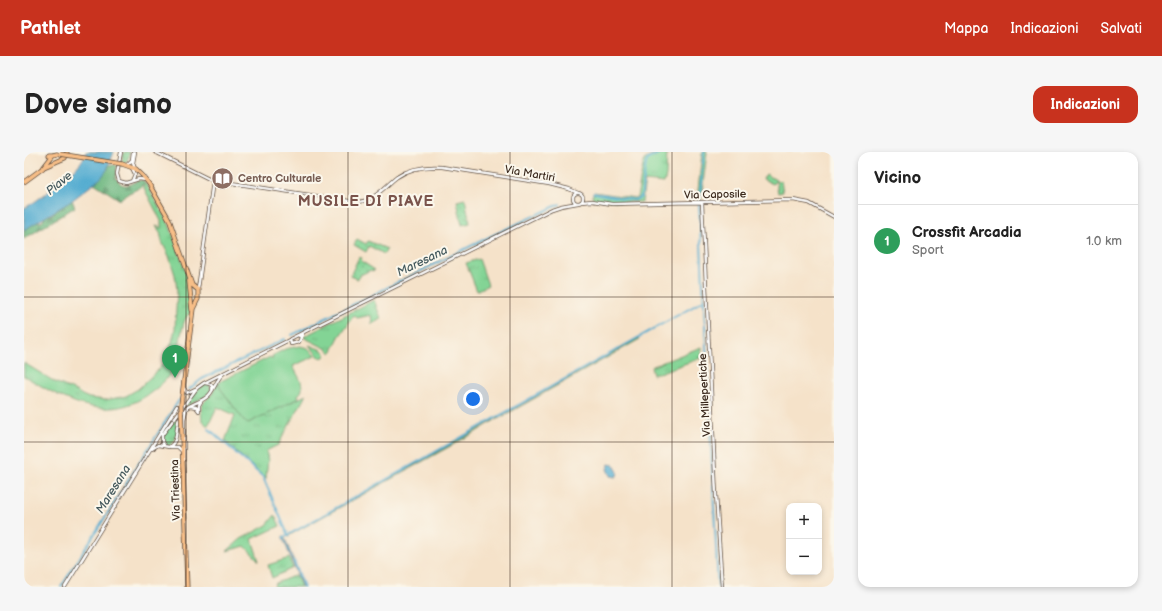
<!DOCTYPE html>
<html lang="it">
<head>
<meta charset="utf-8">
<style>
	:root { --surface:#fff; --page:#f6f6f6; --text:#222; --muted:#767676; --line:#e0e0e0; --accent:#c8321e }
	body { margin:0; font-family:"Balsamiq Sans",sans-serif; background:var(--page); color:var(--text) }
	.controls { position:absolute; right:12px; bottom:12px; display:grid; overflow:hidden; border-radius:8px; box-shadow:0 2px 6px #0003 }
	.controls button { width:36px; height:36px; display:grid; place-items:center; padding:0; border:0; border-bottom:1px solid var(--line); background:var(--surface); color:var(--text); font:20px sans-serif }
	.you { position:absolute; left:449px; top:247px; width:14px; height:14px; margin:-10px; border:3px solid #fff; border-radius:50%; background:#1a73e8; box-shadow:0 0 0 6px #1a73e833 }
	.badge { display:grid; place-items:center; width:26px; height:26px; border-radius:50%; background:var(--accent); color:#fff; font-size:13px; font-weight:700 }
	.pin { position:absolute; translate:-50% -33px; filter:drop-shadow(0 1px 2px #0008) }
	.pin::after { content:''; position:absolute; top:21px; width:14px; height:12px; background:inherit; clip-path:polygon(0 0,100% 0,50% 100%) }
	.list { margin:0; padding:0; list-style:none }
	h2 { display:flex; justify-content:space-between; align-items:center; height:52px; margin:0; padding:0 16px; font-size:17px }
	h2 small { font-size:13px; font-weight:400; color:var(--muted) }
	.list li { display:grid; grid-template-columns:26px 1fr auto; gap:12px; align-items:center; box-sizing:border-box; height:72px; padding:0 16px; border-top:1px solid var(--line) }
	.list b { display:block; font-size:15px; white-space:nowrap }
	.list p { margin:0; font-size:13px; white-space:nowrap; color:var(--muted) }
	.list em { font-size:13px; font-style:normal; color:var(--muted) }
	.map { position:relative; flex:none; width:810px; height:435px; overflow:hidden; border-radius:12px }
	header { display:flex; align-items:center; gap:24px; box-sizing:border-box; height:56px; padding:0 20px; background:var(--accent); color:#fff }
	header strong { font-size:19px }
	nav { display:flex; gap:22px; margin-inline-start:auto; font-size:14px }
	.intro { display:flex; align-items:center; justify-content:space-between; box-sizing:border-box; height:96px; padding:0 24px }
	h1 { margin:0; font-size:28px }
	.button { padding:10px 18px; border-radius:12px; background:var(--accent); color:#fff; font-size:14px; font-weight:700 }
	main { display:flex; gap:24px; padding:0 24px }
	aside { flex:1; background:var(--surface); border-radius:12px; box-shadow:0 2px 6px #0003 }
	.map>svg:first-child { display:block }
	.grass { fill:url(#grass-tufts); stroke:#5f7f5a }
	.forest { fill:url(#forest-firs); stroke:#52704e }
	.park { fill:url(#park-dots); stroke:#5f7f5a }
	.garden { fill:#83d495; stroke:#5f7f5a }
	.water { fill:#53acd0; stroke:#476b77 }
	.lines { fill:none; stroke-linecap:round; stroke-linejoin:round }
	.canal { stroke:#53acd0; stroke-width:2 }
	.minor-casing { stroke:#574638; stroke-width:4 }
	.major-casing { stroke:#574638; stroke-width:5 }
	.minor { stroke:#fff; stroke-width:2.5 }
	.major { stroke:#f7be87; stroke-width:3.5 }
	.major-bridge-casing { stroke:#574638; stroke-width:5; stroke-linecap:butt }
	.major-bridge { stroke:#f7be87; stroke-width:3.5 }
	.grid { fill:none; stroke:#3b2a1e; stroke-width:1; stroke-opacity:0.55 }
	.labels { text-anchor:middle; stroke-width:4; stroke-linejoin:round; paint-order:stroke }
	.street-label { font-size:11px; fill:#3b2a1e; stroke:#fbf7ec }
	.education-label { font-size:11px; font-weight:bold; fill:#785e54; stroke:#fbf7ec; text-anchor:start }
	.water-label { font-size:12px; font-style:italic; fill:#43585c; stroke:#fbf7ec }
	.district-label { font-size:15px; font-weight:bold; letter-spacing:1px; fill:#7a534b; stroke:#fbf7ec }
</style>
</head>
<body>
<header>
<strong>Pathlet</strong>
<nav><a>Mappa</a><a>Indicazioni</a><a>Salvati</a></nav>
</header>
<div class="intro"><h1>Dove siamo</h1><a class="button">Indicazioni</a></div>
<main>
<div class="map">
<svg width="810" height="435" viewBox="0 0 810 435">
	<defs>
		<pattern id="grass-tufts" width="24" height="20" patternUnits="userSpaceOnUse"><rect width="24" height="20" fill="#83d495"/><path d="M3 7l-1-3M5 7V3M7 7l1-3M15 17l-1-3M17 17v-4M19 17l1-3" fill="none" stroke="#72b680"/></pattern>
		<pattern id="forest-firs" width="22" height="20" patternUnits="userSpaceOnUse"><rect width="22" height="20" fill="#6ab67e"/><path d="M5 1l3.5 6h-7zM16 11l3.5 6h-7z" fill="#589467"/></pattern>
		<pattern id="park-dots" width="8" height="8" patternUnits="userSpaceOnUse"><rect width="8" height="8" fill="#83d495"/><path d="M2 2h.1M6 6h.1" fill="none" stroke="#72b680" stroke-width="1.8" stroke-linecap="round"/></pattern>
	</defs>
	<rect width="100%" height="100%" fill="#fbf7ec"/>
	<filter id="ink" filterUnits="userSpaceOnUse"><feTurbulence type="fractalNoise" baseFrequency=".025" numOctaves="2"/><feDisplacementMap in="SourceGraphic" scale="8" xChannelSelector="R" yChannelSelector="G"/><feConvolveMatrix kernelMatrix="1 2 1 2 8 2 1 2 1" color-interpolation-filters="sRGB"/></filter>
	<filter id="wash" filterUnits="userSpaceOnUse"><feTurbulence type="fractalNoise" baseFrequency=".012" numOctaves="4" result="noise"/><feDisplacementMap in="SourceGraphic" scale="16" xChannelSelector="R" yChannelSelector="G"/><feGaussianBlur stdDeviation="0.9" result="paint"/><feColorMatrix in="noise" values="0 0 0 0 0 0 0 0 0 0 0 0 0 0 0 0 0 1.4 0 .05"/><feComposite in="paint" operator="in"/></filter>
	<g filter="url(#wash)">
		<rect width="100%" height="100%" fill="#f5e2c9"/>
		<!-- grass -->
		<path class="grass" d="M101,0H106L105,5L102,10H98L99,3Z
			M634,0H645L643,1L642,24L640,31L621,29L618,50H603L572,47L568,45L570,40L611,46L613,45L620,8Z
			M678,0H683L677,48H673Z
			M121,30L145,72L163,123L164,148L166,161C157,167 156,196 153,207C148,223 138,233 125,242C81,273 39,247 0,224V211L31,230L54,240L58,243L65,246L82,248L102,244L114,237L136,216L143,203L148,190L151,177L153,138L151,123L145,104L138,90L136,80L132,74L137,76V69L119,34Z
			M455,107L464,133L453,139L442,111Z
			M350,148L357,167L348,172L347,163L333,166L330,163L315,185L307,201L301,196L279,185Z
			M615,186L616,187L472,268L524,238Z
			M285,193L298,198L301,201V204L298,206L295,205Z
			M677,195V206L629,223L627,215Z
			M194,230L196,235L222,271H224L282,243L254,293L242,299L244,307L242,327L201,289L211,263L193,255L184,274L178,269L177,258L178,252L188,242Z
			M183,232L186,233L187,238C183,246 171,249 163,254L162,253C167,246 174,234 183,232Z
			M162,254L163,255L156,262L151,289L145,294H143L138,289L139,284Z
			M471,268L452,280L262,385Z
			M251,363L256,374L228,387L235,409L221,394L203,399L217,387L243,373Z
			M265,406L269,416L248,426L244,413Z
			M272,423L277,435H251L250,432Z"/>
		<!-- forest -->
		<path class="forest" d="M84,13H93L92,26L97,32C106,36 110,28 119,28L121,30C115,40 102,39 96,48L70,31Z
			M48,48L51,55L0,87V78L12,70H18L23,63H27Z"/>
		<!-- park -->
		<path class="park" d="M441,47L446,71L438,73L433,49Z
			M333,87L342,92L344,89L363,97L360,102L345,94L342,100L330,93Z
			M335,105L338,106L337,109L351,118L348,119L347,118L336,123V125L333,127L326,124Z"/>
		<!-- garden -->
		<path class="garden" d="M742,22L752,28L749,32L739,27Z
			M752,29H757L759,40L754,41Z
			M276,194L284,196L291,204L269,214C273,223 284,236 274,243L275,246L224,271H222L196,236L195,231L197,229L246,205L247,206H249L248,204L261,197Z"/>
		<!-- water -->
		<path class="water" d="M62,0H90L83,18L77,26L46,50L0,78V56C10,52 41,27 50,18C55,13 60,7 62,0Z
			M585,312L590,313L594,320L593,324L591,325L586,324L583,317Z
			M259,384H260L280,435H278L259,386Z"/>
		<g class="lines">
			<!-- canal -->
			<path class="canal" d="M680,0L675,52L694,435
				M570,41L610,48L617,45L622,11L624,7L637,0
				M268,183L469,83L536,52
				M165,237L178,227L261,187
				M160,243L162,241
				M185,277L239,325L264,383
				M260,386V385L264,383L679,149
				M270,409L280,435
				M37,435L155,248"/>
		</g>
	</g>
	<g filter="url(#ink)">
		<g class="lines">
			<defs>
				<path id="minor" d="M97,0L93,22L95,29L102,31L115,27L122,28
					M111,0L109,11L111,17
					M131,0L187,28L332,50C350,50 360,35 373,25C386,16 402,14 418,15L525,32L545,37L554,41
					M103,13L108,8L109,0
					M108,16L111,22L108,29
					M549 46a5 5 0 1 1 10 0a5 5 0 1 1-10 0Z
					M557,50L568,49L588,52L769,48L785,51L810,65
					M678,50L692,342L698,435
					M174,137L189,29
					M274,183L528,57L537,54L554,51
					M277,185L274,183L266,187L267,192L275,190L279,181
					M181,231L186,232L188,234V239
					M160,236L163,241L171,237
					M166,254L172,255L175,259
					M175,259V253L178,248
					M138,283L173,236L180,231L265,188
					M138,283V290L140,293
					M147,295H154L158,299
					M128,297L134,293L145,295C155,290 151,276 155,267C162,250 174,253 184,244C191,238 191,228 200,221
					M160,308V267L162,258
					M41,435L153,254"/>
				<path id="major" d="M25,3H29L33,2
					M98,12L112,17L119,24L125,32L145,67L168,133L174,138V147L169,157L157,252
					M20,15L41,6L43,0
					M0,30L19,16L29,3
					M165,129L168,158
					M158,285L163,435"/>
			</defs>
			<!-- minor casing -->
			<use href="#minor" class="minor-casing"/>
			<!-- major casing -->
			<use href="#major" class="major-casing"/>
			<!-- minor -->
			<use href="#minor" class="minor"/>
			<!-- major -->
			<use href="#major" class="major"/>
			<defs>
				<path id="major-bridge" d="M36,2L98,12
					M157,252L158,285"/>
			</defs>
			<!-- major-bridge casing -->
			<use href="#major-bridge" class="major-bridge-casing"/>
			<!-- major-bridge -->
			<use href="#major-bridge" class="major-bridge"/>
		</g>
	</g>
	<!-- grid -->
	<path class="grid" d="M162,0V435M324,0V435M486,0V435M648,0V435M0,145H810M0,290H810"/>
	<!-- icons -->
	<defs>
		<symbol id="library-disc" viewBox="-11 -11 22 22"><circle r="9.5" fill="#8d6e63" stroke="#fbf7ec"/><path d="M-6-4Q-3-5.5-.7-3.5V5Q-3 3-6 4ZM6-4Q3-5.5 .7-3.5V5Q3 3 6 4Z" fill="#fff"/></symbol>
	</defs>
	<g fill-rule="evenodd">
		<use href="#library-disc" x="186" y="14" width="25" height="25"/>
	</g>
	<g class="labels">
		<!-- street labels -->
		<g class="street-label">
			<text transform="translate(506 21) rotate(10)" y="4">Via Martiri</text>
			<text transform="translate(691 42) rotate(-1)" y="4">Via Caposile</text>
			<text transform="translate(680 243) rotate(-93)" y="4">Via Millepertiche</text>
			<text transform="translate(151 338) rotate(-92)" y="4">Via Triestina</text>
		</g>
		<!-- education labels -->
		<g class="education-label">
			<text x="214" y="30">Centro Culturale</text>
		</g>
		<!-- water labels -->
		<g class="water-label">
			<text transform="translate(35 31) rotate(-39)" y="4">Piave</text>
			<text transform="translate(398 109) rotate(-26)" y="4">Maresana</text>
			<text transform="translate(89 337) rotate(-58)" y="4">Maresana</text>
		</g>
		<!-- district labels -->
		<g class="district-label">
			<text x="342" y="54">MUSILE DI PIAVE</text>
		</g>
	</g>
</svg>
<div class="controls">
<button>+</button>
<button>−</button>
</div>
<div class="you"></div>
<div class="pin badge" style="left:151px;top:226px;background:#2e9e5b">1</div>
</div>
<aside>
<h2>Vicino<small></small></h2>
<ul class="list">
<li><span class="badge" style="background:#2e9e5b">1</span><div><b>Crossfit Arcadia</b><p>Sport</p></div><em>1.0 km</em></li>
</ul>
</aside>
</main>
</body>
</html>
